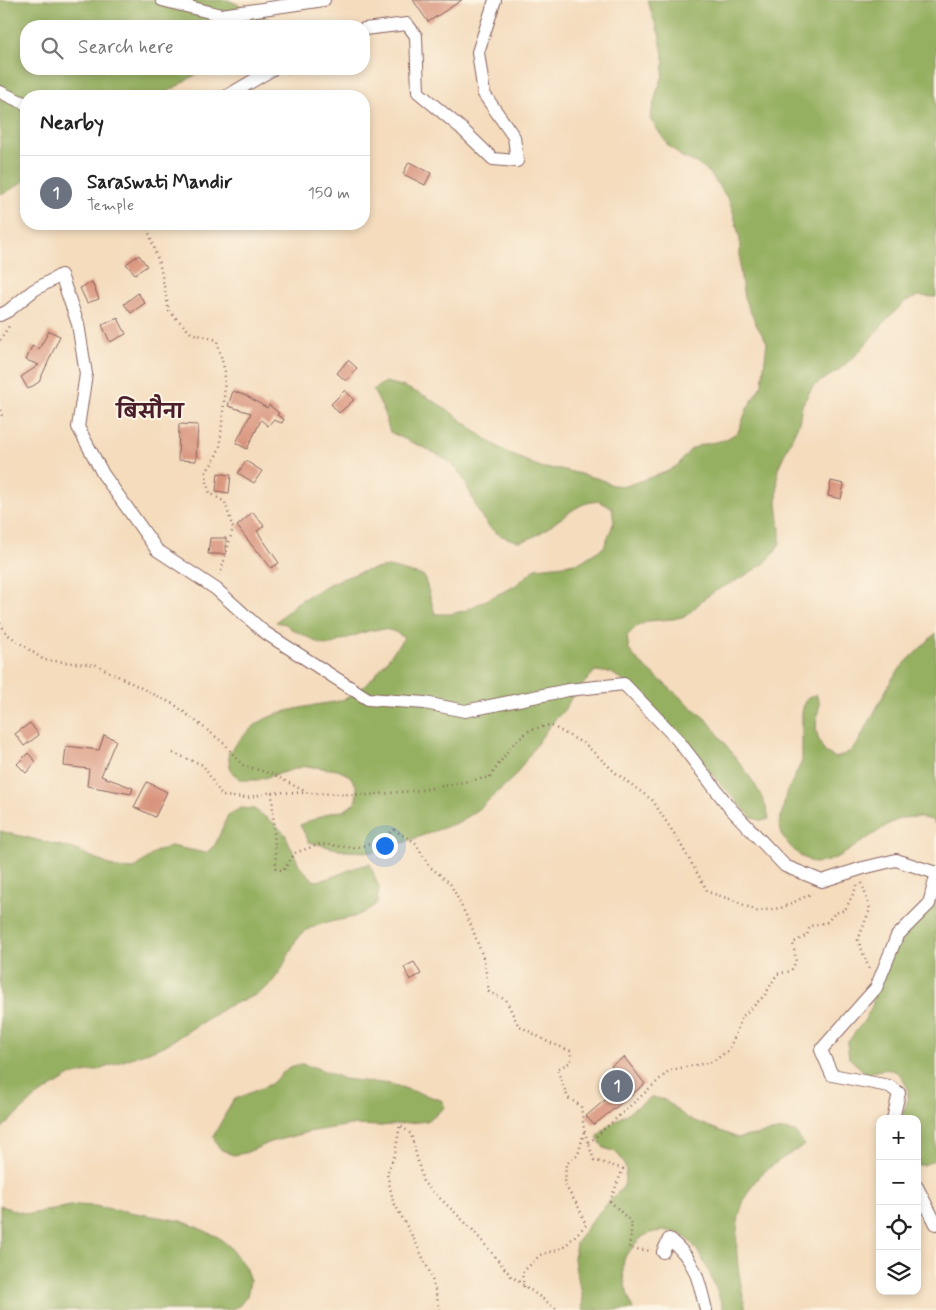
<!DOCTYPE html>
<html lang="en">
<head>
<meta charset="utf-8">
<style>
	:root { --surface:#fff; --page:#f2f2f2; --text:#222; --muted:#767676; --line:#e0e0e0; --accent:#ea580c }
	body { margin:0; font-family:Mynerve,"Playpen Sans Deva",sans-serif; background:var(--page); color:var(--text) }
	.controls { position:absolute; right:15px; bottom:15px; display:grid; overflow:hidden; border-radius:10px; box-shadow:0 2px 8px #0003 }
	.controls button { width:45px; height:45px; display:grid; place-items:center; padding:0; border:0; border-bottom:1px solid var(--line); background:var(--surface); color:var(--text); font:25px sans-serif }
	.you { position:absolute; left:384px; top:845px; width:18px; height:18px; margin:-12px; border:4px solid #fff; border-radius:50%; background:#1a73e8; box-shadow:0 0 0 8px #1a73e833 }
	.badge { display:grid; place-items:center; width:32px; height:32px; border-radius:50%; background:var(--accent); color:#fff; font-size:16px; font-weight:700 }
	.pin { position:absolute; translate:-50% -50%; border:2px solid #fff; box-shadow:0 1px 5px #0006 }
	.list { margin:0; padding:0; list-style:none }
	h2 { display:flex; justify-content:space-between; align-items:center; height:65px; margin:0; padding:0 20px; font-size:21px }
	h2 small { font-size:16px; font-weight:400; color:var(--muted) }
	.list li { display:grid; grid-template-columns:32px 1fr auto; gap:15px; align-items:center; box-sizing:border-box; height:75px; padding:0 20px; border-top:1px solid var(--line) }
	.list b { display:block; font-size:19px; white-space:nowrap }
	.list p { margin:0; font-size:16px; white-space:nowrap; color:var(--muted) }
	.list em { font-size:16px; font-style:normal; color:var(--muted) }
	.icon { flex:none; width:28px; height:28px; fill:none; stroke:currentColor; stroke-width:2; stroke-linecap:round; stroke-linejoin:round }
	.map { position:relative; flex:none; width:936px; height:1310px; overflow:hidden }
	.search { position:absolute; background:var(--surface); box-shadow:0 2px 8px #0003; left:20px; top:20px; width:350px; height:55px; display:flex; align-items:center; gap:12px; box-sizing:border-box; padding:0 18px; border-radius:20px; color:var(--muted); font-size:19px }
	.panel { position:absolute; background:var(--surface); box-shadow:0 2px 8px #0003; left:20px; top:90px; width:350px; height:140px; border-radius:20px }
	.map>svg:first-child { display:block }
	.forest { fill:#96b062; stroke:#706846 }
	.building { fill:#d9947d }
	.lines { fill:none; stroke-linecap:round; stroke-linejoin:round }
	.minor-casing { stroke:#86615e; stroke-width:14 }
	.path { stroke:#86615e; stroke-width:2.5; stroke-dasharray:1 4; stroke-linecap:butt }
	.minor { stroke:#fff; stroke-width:12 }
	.labels { text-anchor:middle; stroke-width:4; stroke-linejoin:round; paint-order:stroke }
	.neighbourhood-label { font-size:20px; font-weight:bold; fill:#4a1f2b; stroke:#fcf5e5 }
</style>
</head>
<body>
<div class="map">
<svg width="936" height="1310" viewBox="0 0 936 1310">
	<rect width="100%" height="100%" fill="#fcf5e5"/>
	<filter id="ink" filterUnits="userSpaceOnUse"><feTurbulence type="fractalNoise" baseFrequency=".02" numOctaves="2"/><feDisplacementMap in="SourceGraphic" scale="10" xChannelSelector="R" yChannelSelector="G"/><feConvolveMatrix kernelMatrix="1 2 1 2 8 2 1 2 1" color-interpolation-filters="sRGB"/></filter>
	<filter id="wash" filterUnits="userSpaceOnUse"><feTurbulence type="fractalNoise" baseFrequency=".0096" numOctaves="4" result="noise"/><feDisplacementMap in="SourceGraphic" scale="20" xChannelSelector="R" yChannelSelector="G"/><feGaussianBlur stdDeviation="1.12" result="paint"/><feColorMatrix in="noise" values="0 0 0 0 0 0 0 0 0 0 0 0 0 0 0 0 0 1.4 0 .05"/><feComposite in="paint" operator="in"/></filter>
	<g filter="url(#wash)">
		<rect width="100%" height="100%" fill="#f4dcbd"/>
		<!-- forest -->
		<path class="forest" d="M0,0H228L279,23L273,26H26V69H205L161,96H26V180L5,193L0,194Z
			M647,0H936V297L919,296L906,301L889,317L859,352L839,370L813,386L802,405L799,423L778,468L777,502L780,531V543L773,554L765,563L741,578L717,590L705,598L686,616L673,619L648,621L636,627L627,636L629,650L638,661L708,721L715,730C734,758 763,786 769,819L762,821L751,817L672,731L637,691L612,673L595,671L571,698L566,708L550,725L514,777L481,807L459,822L389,848L373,852L345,851L309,842L300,825L332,812L344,811L356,802L357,787L350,776L338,770L305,766L257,780H242L231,772L228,754C257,716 271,714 315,705C324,703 334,703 342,700C370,689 386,660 404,638C385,621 363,633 342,640C337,642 331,645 327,645C318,645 310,638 302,634C295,631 291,630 286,624L276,622L295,604L308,596L331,583L358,573L373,569L389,567L424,576L435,614H450L464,611L515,586L536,568L564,565L580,562L604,547L614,522L612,508L599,501C594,502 589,502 584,504C567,510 535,543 518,541C515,541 510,539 507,538C471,526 476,482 448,461C431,449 409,442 390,432L382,407L373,390L385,382L402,386L427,397L448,410L490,442L512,455L543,468L560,469L600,479L612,485L626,486L668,471L678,465L690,450L700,445L725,440L738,432L747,409L762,384L767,342L757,326L744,298L740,271V240L733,211L728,199L709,172L696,163L682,157L668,145L650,119L657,91L663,76L664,60L659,34Z
			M936,633V825L932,820L918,817L901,818L889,824L842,855L828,861L814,863L800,856L790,846L783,837L779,824L787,792L802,761V713L805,700L816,694L820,704L817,716L816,729L819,742L825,752L836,758L849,752L858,743L892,679L903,665Z
			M241,808L254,809L275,824L285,834L300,867L315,881C335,879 349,867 370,864L379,888L377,903L367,911L354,917L321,924L304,931L296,940L282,968L271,984L256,995L228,1006L164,1046L101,1069L70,1076L36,1097L0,1130V831L74,849L116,868L134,869L155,852L171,846L206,853L215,845L228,815Z
			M936,885V1159L924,1165H917V1119H901C904,1110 908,1102 908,1092C908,1088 906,1085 904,1081C897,1065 880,1069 867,1074L849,1058L847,1043L864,1021L872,1007L876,980L922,904Z
			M302,1064L317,1068L344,1079L391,1084L441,1100L445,1107L427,1121L381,1126L351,1125L308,1132L271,1142L245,1153L233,1155L220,1149L213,1137L233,1100L271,1084L289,1067Z
			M652,1097L665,1100L687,1118L738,1138L783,1130L795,1132L804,1145C789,1155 769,1165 757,1179C726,1215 737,1269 746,1310H724C715,1288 705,1254 686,1238C675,1228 651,1229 640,1239C637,1242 634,1245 632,1248C630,1251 626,1254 625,1257C619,1274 628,1294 633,1310H583L582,1292L577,1278L574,1258L576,1243L592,1220L624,1186L626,1170L623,1161L616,1152L604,1148L597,1138L605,1128Z
			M0,1205L15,1211L30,1214L76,1205L94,1206L182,1221L194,1226L218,1237L229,1246L245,1267L250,1281L247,1296L239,1306L228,1310H0Z"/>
		<g id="blocks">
			<!-- building -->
			<path class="building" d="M413,0H462L428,22Z
				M409,162L431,173L425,185L403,174Z
				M139,255L147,266L135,274L126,264Z
				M92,282L99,299L87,303L80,288Z
				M138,293L145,303L131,313L124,304Z
				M118,318L126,334L110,342L102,325Z
				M49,331L60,336L39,382L28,389L21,377L39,365L26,360L32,346L39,349Z
				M348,360L357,368L346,381L337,373Z
				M345,390L354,400L339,413L331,404Z
				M233,391L247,396L267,408L269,405L279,413L277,415L284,419L282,423L273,420L268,426L261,420L247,449L236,443L251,413L228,406Z
				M179,424L198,425L196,461L178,460Z
				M246,461L262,471L254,483L238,473Z
				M218,473L231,475L229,493L216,491Z
				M831,481L844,484L841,499L828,496Z
				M253,512L264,526L257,531L279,563L271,568L258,551L257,552L237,526Z
				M210,538H226V554H208Z
				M30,723L39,735L24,746L15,734Z
				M104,735L116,740L101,776L133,788L131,794L87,786L89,769L64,766L66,746L99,750Z
				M28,753L36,762L26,773L17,764Z
				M147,782L167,792L155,817L134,807Z
				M414,962L421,974L410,980L404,967Z
				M624,1057L645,1084L594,1125L586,1116L624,1084L611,1066Z"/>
		</g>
	</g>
	<g filter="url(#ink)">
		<use href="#blocks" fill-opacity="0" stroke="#86615e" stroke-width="1"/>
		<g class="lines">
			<defs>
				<path id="minor" d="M162,0L221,15L324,0
					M364,29L407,24L416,36L418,92L461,128L493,159L517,161L514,137L484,94L478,52L495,0
					M0,92L26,104
					M227,96L273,69
					M0,315L8,311L34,290L61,275L78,324L86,374L78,427L103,474L157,550L216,589L264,632L368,699L425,703L465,711L568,690L624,684L677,739L730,808L785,866L822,881L863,868L896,860L936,873
					M893,1119L899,1093L889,1086L832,1075L821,1050L876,988L897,936L929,904L936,876
					M917,1187L936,1224
					M663,1252L669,1239C695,1259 699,1280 706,1310"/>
			</defs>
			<!-- minor casing -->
			<use href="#minor" class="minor-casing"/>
			<!-- path -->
			<path class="path" d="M287,73L298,69
				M146,224L160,266L169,311L191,333L217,340L225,372L224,401L220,447L213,462L206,472L207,485L210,493L225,502L233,528L220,575
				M0,340L9,326
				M0,410L2,416L0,418
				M0,623L7,634L44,660L96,665L175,705L225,744L242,765L272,774L308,793L367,795L422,790L490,777L511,746L530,730L550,725L586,745L617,774L652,800L677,838L708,892L733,900L757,911L781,908L813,893
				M173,753L203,765L222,796L247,798L272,792L276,868L283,871L295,853L320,844L354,848L377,842L394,830L415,842L429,866L450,883L471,925L484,960L489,992L506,1000L518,1025L548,1042L571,1051V1062L557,1069L568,1098L581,1106L584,1130L594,1160L623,1169L610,1201L632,1223L629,1248L651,1251
				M272,792L306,793
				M862,883L870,909L858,940L869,969
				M589,1143L670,1070L712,1062L729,1050L742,1017L765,995L777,974L791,971L796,961L793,943L807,935L810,926L827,922L835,913L845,910L858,884
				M524,1287L522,1273L540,1255L563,1248L586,1225L579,1208L565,1185L566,1164L578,1155L584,1132
				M440,1310L431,1275L416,1243L393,1201L387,1174L395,1154L400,1125L411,1134L423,1182L471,1228L511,1276L558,1310"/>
			<!-- minor -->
			<use href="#minor" class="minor"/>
		</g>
	</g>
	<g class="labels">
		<!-- neighbourhood labels -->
		<g class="neighbourhood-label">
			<text x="150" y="418">बिसौना</text>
		</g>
	</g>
</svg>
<div class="controls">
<button>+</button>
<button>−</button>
<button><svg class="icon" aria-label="locate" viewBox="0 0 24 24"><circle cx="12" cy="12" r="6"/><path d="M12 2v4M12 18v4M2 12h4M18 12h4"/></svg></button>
<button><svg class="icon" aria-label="layers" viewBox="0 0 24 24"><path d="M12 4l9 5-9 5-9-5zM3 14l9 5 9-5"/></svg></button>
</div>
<div class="you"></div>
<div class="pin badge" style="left:617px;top:1086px;background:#6b7280">1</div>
<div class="search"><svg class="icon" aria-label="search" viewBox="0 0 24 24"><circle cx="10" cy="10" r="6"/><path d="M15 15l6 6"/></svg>Search here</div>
<section class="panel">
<h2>Nearby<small></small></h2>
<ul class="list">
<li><span class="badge" style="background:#6b7280">1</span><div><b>Saraswati Mandir</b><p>Temple</p></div><em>150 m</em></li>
</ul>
</section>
</div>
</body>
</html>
